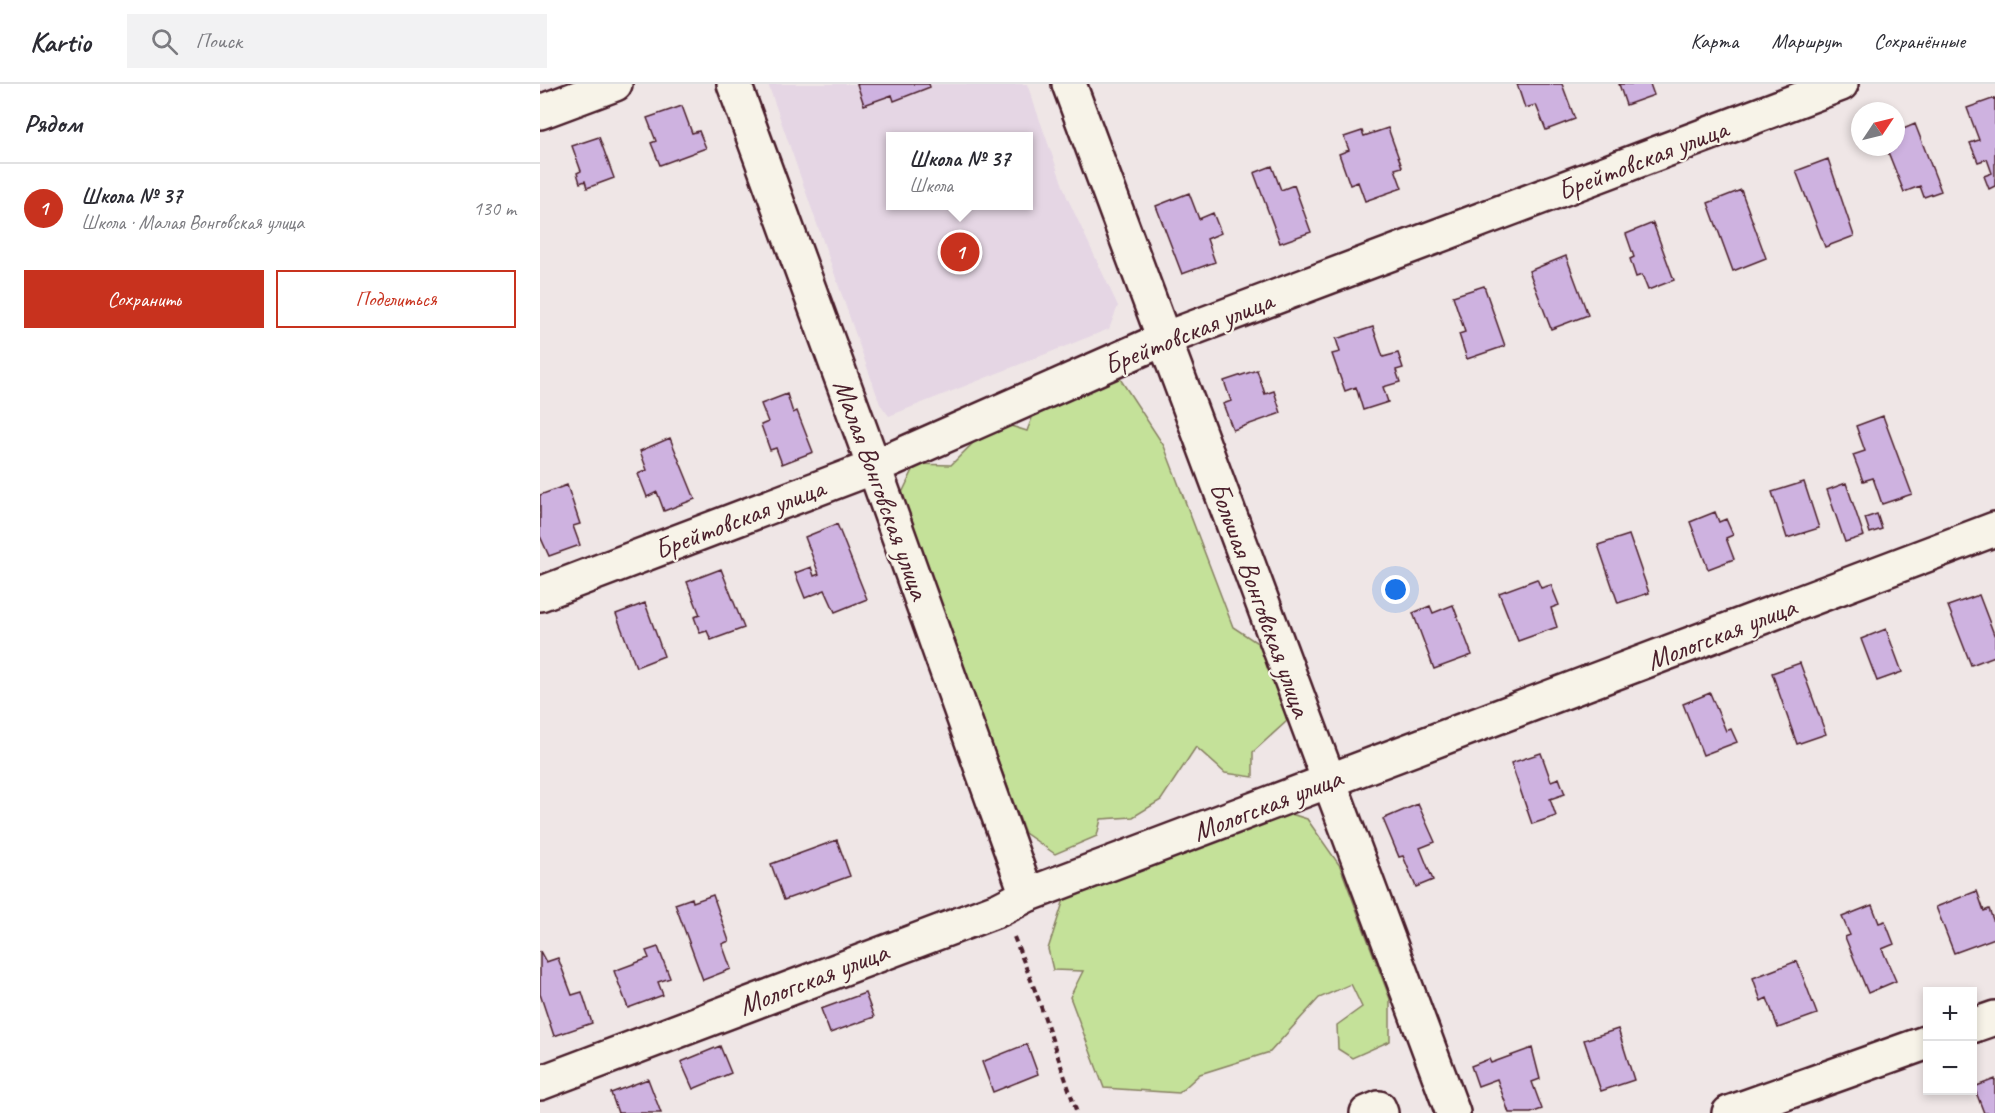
<!DOCTYPE html>
<html lang="ru">
<head>
<meta charset="utf-8">
<style>
	:root { --surface:#fff; --page:#f2f2f3; --text:#2b2b33; --muted:#7c7c81; --line:#e1e1e2; --accent:#c8321e }
	body { margin:0; font-family:Caveat,sans-serif; background:var(--page); color:var(--text) }
	.controls { position:absolute; right:18px; bottom:18px; display:grid; overflow:hidden; border-radius:0px; box-shadow:0 3px 9px #0003 }
	.controls button { width:54px; height:54px; display:grid; place-items:center; padding:0; border:0; border-bottom:2px solid var(--line); background:var(--surface); color:var(--text); font:30px sans-serif }
	.compass { position:absolute; left:1311px; top:18px; width:54px; height:54px; border-radius:50%; background:var(--surface); box-shadow:0 3px 9px #0003; rotate:55deg }
	.you { position:absolute; left:856px; top:506px; width:21px; height:21px; margin:-15px; border:4px solid #fff; border-radius:50%; background:#1a73e8; box-shadow:0 0 0 9px #1a73e833 }
	.badge { display:grid; place-items:center; width:39px; height:39px; border-radius:50%; background:var(--accent); color:#fff; font-size:20px; font-weight:700 }
	.pin { position:absolute; translate:-50% -50%; border:3px solid #fff; box-shadow:0 2px 6px #0006 }
	.popup { position:absolute; left:346px; top:48px; width:147px; height:78px; box-sizing:border-box; display:grid; place-content:center; border-radius:0px; background:var(--surface); filter:drop-shadow(0 2px 4px #0005); font-size:20px; white-space:nowrap; color:var(--muted) }
	.popup b { font-size:22px; color:var(--text) }
	.popup::after { content:''; position:absolute; left:50%; top:100%; margin-left:-12px; border:12px solid transparent; border-top-color:var(--surface) }
	.list { margin:0; padding:0; list-style:none }
	h2 { display:flex; justify-content:space-between; align-items:center; height:78px; margin:0; padding:0 24px; font-size:26px }
	h2 small { font-size:20px; font-weight:400; color:var(--muted) }
	.list li { display:grid; grid-template-columns:39px 1fr auto; gap:18px; align-items:center; box-sizing:border-box; height:90px; padding:0 24px; border-top:2px solid var(--line) }
	.list b { display:block; font-size:22px; white-space:nowrap }
	.list p { margin:0; font-size:20px; white-space:nowrap; color:var(--muted) }
	.list em { font-size:20px; font-style:normal; color:var(--muted) }
	.actions { display:flex; gap:12px; padding:18px 24px }
	.actions a { flex:1; padding:14px 0; border:2px solid var(--accent); border-radius:0px; text-align:center; font-size:21px; color:var(--accent) }
	.actions .main { background:var(--accent); color:#fff }
	.icon { flex:none; width:33px; height:33px; fill:none; stroke:currentColor; stroke-width:2; stroke-linecap:round; stroke-linejoin:round }
	.map { position:relative; flex:none; width:1455px; height:1029px; overflow:hidden }
	header { display:flex; align-items:center; gap:36px; box-sizing:border-box; height:84px; padding:0 30px; background:var(--surface); border-bottom:2px solid var(--line) }
	header strong { font-size:28px }
	nav { display:flex; gap:33px; margin-inline-start:auto; font-size:21px }
	.search { width:420px; height:54px; background:var(--page); display:flex; align-items:center; gap:15px; box-sizing:border-box; padding:0 21px; border-radius:0px; color:var(--muted); font-size:22px }
	main { display:flex }
	aside { flex:1; background:var(--surface) }
	.map>svg:first-child { display:block }
	.built { fill:#e5d6e4; fill-rule:evenodd }
	.green { fill:#c4e199; stroke:#878062; stroke-width:1.5 }
	.building { fill:#ceb2e0; stroke:#4a1f2b; stroke-width:1.5 }
	.lines { fill:none; stroke-linecap:round; stroke-linejoin:round }
	.minor-casing { stroke:#4a1f2b; stroke-width:38 }
	.path { stroke:#4a1f2b; stroke-width:4; stroke-dasharray:6 4.5; stroke-linecap:butt }
	.minor { stroke:#f7f3e8; stroke-width:33 }
	.labels { text-anchor:middle; stroke-width:4.5; stroke-linejoin:round; paint-order:stroke }
	.street-label { font-size:28px; fill:#4a1f2b; stroke:#f7f3e8 }
</style>
</head>
<body>
<header>
<strong>Kartio</strong>
<div class="search"><svg class="icon" aria-label="search" viewBox="0 0 24 24"><circle cx="10" cy="10" r="6"/><path d="M15 15l6 6"/></svg>Поиск</div>
<nav><a>Карта</a><a>Маршрут</a><a>Сохранённые</a></nav>
</header>
<main>
<aside>
<h2>Рядом<small></small></h2>
<ul class="list">
<li><span class="badge">1</span><div><b>Школа № 37</b><p>Школа · Малая Вонговская улица</p></div><em>130 m</em></li>
</ul>
<div class="actions"><a class="main">Сохранить</a><a>Поделиться</a></div>
</aside>
<div class="map">
<svg width="1455" height="1029" viewBox="0 0 1455 1029">
	<rect width="100%" height="100%" fill="#efe6e6"/>
	<filter id="ink" filterUnits="userSpaceOnUse"><feTurbulence type="fractalNoise" baseFrequency=".0167" numOctaves="2"/><feDisplacementMap in="SourceGraphic" scale="12" xChannelSelector="R" yChannelSelector="G"/><feConvolveMatrix kernelMatrix="1 2 1 2 8 2 1 2 1" color-interpolation-filters="sRGB"/></filter>
	<g filter="url(#ink)">
		<!-- built -->
		<path class="built" d="M228,0H487L527,113L578,222L569,245L349,332L340,320ZM351,52H489V122H351Z"/>
		<!-- green -->
		<path class="green" d="M573,284L624,362L693,543L725,564L740,599L747,637L713,668V693L685,689L656,663L621,716L593,733L561,735L557,752L515,770L485,749L360,413L376,380L411,381L455,337L487,347L498,318Z
			M732,724L767,735L800,782L850,915V957L812,974L798,965L797,941L822,923L811,900L779,914L730,968L660,990L639,1009L564,1004L530,913L543,887L513,886L508,865L527,806Z"/>
		<!-- building -->
		<path class="building" d="M317,0H389L390,3L354,17L352,11L324,21Z
			M977,0H1022L1035,35L1006,46L996,21L985,24Z
			M1079,0H1110L1114,11L1086,21Z
			M1455,14V102L1449,105L1444,92L1452,89L1447,75L1438,78L1430,59L1439,56L1427,24Z
			M142,22L152,49L159,47L166,64L120,81L111,59L116,57L107,34Z
			M1375,40L1401,107L1384,113L1380,102L1364,108L1346,63H1356V48Z
			M848,44L862,83L855,85L862,104L825,117L818,98L810,101L799,70L809,66L804,53L822,47L824,52Z
			M59,53L74,94L47,104L45,97L40,99L37,89L41,87L32,62Z
			M1288,75L1314,152L1285,163L1256,87Z
			M732,82L741,106L754,101L771,148L740,159L714,89Z
			M1201,106L1226,174L1193,187L1168,119Z
			M649,109L659,135L673,129L681,149L667,155L675,178L642,190L616,122Z
			M1113,139L1134,196L1108,206L1102,191L1096,193L1090,175L1094,173L1086,150Z
			M1026,172L1048,231L1011,245L989,187Z
			M944,202L965,262L927,275L919,250L925,248L913,212Z
			M833,243L843,273L858,269L863,284L856,286L860,298L843,303L848,318L823,326L816,303L805,307L792,270L800,268L796,255Z
			M717,286L725,310L734,307L741,329L693,346L683,320L691,317L684,297Z
			M247,310L253,329L257,327L273,368L242,380L236,364L230,366L221,341L228,338L221,320Z
			M1343,332L1372,410L1342,420L1333,394L1323,397L1313,371L1325,367L1316,342Z
			M130,354L155,415L124,427L117,408L107,413L98,390L107,386L100,367Z
			M1264,398L1279,444L1247,454L1232,408Z
			M1306,399L1324,452L1305,458L1287,406Z
			M27,401L40,440L33,442L40,461L9,472L0,452V411Z
			M1175,428L1179,438L1186,435L1193,451L1186,454L1194,475L1168,485L1150,438Z
			M1337,430L1342,445L1330,449L1325,434Z
			M297,440L327,515L295,528L285,506L265,514L255,489L271,483L274,492L279,490L265,453Z
			M1089,451L1109,509L1078,519L1058,461Z
			M181,485L204,544L171,556L167,547L160,549L154,533L160,531L147,498Z
			M997,495L1001,504L1011,501L1019,521L1011,524L1017,543L978,557L959,509Z
			M1439,511L1455,553V572L1431,581L1408,522Z
			M105,519L124,572L96,583L76,530Z
			M913,521L932,571L894,585L873,529L890,522L893,529Z
			M1346,545L1362,588L1337,597L1321,555Z
			M1260,579L1286,650L1257,660L1232,589Z
			M1170,609L1186,647L1191,645L1197,658L1163,671L1143,620Z
			M1001,669L1011,697L1019,694L1025,710L1010,715L1016,732L992,740L971,679Z
			M878,720L895,758L880,764L893,796L876,803L863,772L859,773L843,735Z
			M297,756L310,792L244,816L231,780Z
			M1437,807L1444,827L1449,825L1455,841V854L1414,869L1396,823Z
			M173,811L189,857L182,860L191,885L163,896L135,820L152,814L153,818Z
			M1332,821L1339,839L1345,837L1354,860L1342,865L1356,897L1328,909L1305,853L1310,851L1302,833Z
			M118,863L130,894L118,898L123,911L88,924L74,887L109,874L106,867Z
			M0,867L6,878L18,874L32,911L42,908L52,939L14,952L0,910Z
			M1257,877L1277,930L1238,944L1227,914L1221,917L1213,894Z
			M325,909L334,933L290,949L281,925Z
			M1078,945L1094,996L1061,1007L1044,956Z
			M487,960L498,990L453,1008L442,978Z
			M180,962L191,989L153,1005L141,978Z
			M992,964L1000,995L992,998L1002,1025L991,1029H969L957,995L938,1002L931,982L949,975L951,979Z
			M108,995L121,1029H78L71,1009Z
			M1455,995V1029H1444L1434,1003Z"/>
		<g class="lines">
			<defs>
				<path id="minor" d="M194,0L334,383L487,811
					M529,0L913,1029
					M0,28L75,0
					M0,510L334,383L624,255L1301,0
					M1432,942L1455,934
					M0,999L460,825L487,811L1455,445
					M827,1029L839,1024L841,1029
					M1189,1029L1388,958"/>
			</defs>
			<!-- minor casing -->
			<use href="#minor" class="minor-casing"/>
			<!-- path -->
			<path class="path" d="M474,853L498,914L537,1029"/>
			<!-- minor -->
			<use href="#minor" class="minor"/>
		</g>
	</g>
	<g class="labels">
		<!-- street labels -->
		<g class="street-label">
			<text transform="translate(1102 75) rotate(-21)" y="10">Брейтовская улица</text>
			<text transform="translate(648 248) rotate(-22)" y="10">Брейтовская улица</text>
			<text transform="translate(342 405) rotate(70)" y="10">Малая Вонговская улица</text>
			<text transform="translate(199 434) rotate(-21)" y="10">Брейтовская улица</text>
			<text transform="translate(721 515) rotate(70)" y="10">Большая Вонговская улица</text>
			<text transform="translate(1181 549) rotate(-21)" y="10">Мологская улица</text>
			<text transform="translate(727 720) rotate(-21)" y="10">Мологская улица</text>
			<text transform="translate(273 894) rotate(-21)" y="10">Мологская улица</text>
		</g>
	</g>
</svg>
<div class="controls">
<button>+</button>
<button>−</button>
</div>
<svg class="compass" viewBox="-18 -18 36 36"><path d="M0-13l5 13h-10z" fill="#e53935"/><path d="M0 13l5-13h-10z" fill="#7c7c81"/></svg>
<div class="you"></div>
<div class="pin badge" style="left:420px;top:168px">1</div>
<div class="popup"><b>Школа № 37</b>Школа</div>
</div>
</main>
</body>
</html>
